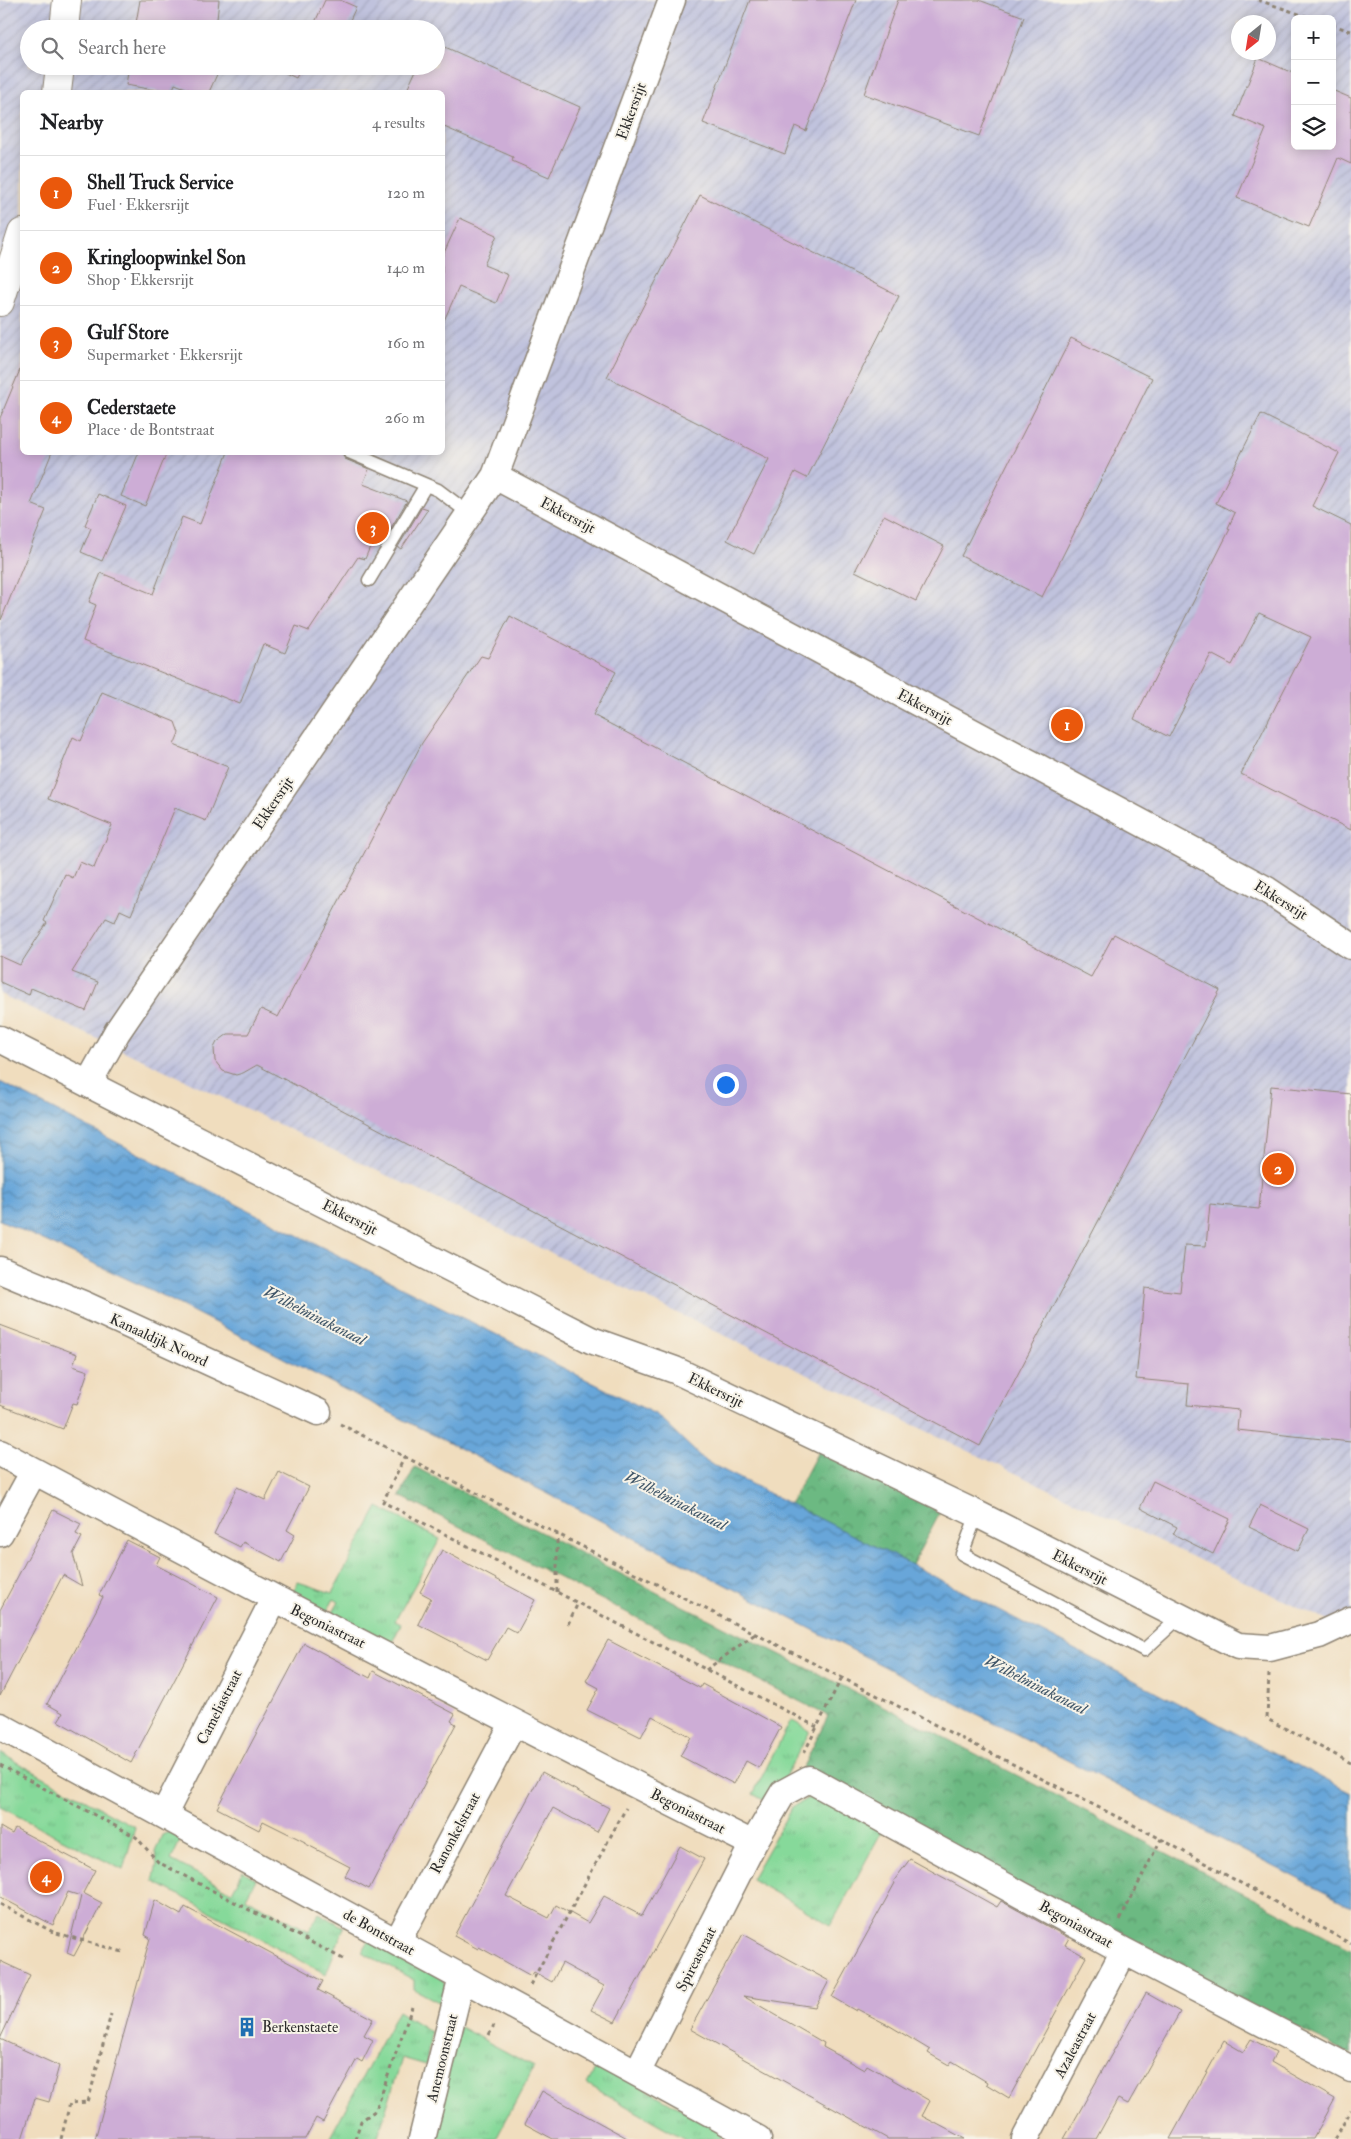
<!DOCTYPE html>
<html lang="en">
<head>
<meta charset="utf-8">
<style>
	:root { --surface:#fff; --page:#f6f6f6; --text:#202124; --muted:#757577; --line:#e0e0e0; --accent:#ea580c }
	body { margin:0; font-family:"IM FELL Double Pica",serif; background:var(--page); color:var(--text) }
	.controls { position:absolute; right:15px; top:15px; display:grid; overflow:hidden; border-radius:8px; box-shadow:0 2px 12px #0003 }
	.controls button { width:45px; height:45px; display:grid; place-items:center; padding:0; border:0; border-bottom:1px solid var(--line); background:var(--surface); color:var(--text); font:25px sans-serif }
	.compass { position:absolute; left:1231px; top:15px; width:45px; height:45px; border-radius:50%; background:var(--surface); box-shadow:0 2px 12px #0003; rotate:210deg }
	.you { position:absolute; left:725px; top:1084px; width:18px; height:18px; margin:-12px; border:4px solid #fff; border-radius:50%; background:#1a73e8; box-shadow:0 0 0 8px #1a73e833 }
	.badge { display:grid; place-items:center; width:32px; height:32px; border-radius:50%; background:var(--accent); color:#fff; font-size:16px; font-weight:700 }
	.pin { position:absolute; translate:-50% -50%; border:2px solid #fff; box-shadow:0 1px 5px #0006 }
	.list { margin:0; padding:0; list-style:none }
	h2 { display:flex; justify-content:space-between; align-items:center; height:65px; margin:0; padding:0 20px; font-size:21px }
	h2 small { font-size:16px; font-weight:400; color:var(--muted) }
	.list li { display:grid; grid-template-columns:32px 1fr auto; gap:15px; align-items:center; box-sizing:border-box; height:75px; padding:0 20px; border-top:1px solid var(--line) }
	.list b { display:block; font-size:19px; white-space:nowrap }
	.list p { margin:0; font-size:16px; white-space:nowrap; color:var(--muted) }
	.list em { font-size:16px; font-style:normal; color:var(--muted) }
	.icon { flex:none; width:28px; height:28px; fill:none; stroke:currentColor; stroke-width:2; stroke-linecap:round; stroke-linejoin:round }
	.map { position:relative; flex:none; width:1351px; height:2139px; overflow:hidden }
	.search { position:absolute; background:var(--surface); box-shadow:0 2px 12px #0003; left:20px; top:20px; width:425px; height:55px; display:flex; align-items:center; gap:12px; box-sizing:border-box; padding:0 18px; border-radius:28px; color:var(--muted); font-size:19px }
	.panel { position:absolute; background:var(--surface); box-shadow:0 2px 12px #0003; left:20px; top:90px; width:425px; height:365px; border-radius:8px }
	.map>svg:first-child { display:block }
	.industrial { fill:url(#industrial-furrows); fill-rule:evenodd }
	.grass { fill:url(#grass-tufts); stroke:#588262 }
	.forest { fill:url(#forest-crowns); stroke:#4c7256 }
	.water { fill:url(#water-waves); stroke:#496882 }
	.building { fill:#cdadd6 }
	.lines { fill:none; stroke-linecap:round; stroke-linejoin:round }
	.service-casing { stroke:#8e8474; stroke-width:15 }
	.minor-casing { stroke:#8e8474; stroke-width:29 }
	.tertiary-casing { stroke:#8e8474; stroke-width:30 }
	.path { stroke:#8e8474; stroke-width:3; stroke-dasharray:4 4; stroke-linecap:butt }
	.service { stroke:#fff; stroke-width:12 }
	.minor { stroke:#fff; stroke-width:26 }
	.tertiary { stroke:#fff; stroke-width:28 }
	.labels { text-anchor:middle; stroke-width:4; stroke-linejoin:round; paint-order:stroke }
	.street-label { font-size:15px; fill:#2b2b2b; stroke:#f7f3e8 }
	.poi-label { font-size:15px; fill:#2b2b2b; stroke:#f7f3e8; text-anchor:start }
	.water-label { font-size:16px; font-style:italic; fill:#405668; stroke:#f7f3e8 }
</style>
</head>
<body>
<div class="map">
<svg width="1351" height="2139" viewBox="0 0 1351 2139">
	<defs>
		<pattern id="industrial-furrows" width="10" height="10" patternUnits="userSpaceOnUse" patternTransform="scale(1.25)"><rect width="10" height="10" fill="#c0c2dd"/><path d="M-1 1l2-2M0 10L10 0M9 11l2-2" fill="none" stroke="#a5a7be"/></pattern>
		<pattern id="grass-tufts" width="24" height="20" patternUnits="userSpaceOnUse" patternTransform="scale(1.25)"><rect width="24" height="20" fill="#86d99a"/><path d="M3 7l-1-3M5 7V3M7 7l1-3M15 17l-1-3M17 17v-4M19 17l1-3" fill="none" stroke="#74ba85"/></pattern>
		<pattern id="forest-crowns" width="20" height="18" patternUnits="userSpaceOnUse" patternTransform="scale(1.25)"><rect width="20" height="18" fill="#6cb982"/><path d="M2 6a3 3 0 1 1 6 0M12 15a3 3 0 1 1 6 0" fill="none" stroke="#59976b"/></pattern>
		<pattern id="water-waves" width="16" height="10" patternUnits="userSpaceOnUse" patternTransform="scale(1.25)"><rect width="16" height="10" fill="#67a6d9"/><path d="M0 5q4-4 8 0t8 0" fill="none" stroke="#5587b0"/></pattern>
	</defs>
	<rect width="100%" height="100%" fill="#f7f3e8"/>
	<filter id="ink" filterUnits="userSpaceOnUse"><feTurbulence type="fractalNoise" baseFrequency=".02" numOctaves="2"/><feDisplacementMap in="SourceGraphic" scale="10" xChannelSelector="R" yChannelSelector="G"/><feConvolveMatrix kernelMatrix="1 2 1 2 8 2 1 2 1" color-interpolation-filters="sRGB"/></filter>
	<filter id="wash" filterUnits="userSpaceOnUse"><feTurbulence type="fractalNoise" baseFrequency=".0096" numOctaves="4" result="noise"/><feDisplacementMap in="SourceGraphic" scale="20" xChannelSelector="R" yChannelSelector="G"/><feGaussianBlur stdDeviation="1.12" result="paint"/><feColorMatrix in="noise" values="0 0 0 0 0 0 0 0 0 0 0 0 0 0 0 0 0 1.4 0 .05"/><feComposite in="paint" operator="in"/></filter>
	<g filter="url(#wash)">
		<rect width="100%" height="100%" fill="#f0ddbe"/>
		<!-- industrial -->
		<path class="industrial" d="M0,0H1351V1632L141,1059L0,994ZM1295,19H1332V146H1295ZM1238,22H1268V52H1238ZM29,29H436V66H29ZM22,92H442V452H22Z"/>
		<!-- grass -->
		<path class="grass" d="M378,1507L440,1539L395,1621L401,1624L390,1647L331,1616L339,1602L334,1599L326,1613L291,1595L298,1582L332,1593Z
			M791,1720L810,1731L770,1804L753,1794Z
			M0,1753L135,1827L123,1870L0,1807Z
			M814,1795L882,1831L831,1925L751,1879L792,1807Z
			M169,1832L181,1839L171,1860L232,1892L243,1871L256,1879L246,1898L309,1931L319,1913L344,1927L326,1974L153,1881L157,1864L155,1852L162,1835Z
			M370,1939L438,1973L445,1985L446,1994L444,2005L414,1989V1980L362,1952Z
			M398,2011L431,2032L426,2065L402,2058L377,2139H329Z
			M460,2027L534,2067L496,2139H430Z
			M599,2063L724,2133L720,2139H685L587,2084Z"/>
		<!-- forest -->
		<path class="forest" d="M820,1448L941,1510L912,1565L790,1504Z
			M415,1467L673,1601L899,1714L1351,1949V2054L795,1783L828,1716L400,1496Z"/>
		<!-- water -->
		<path class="water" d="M0,1082L242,1207L657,1415L705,1461L912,1565L1351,1793V1906L149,1289L0,1220Z"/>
		<g id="blocks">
			<!-- building -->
			<path class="building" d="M140,0H219L216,29H135Z
				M325,0H340L356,7L346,29H312Z
				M750,0H856L806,131L795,126L785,154L703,123Z
				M898,0H979L1024,17L979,136L864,94Z
				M436,43L580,107L549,177L512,161L513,157L442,126V92H406L418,66H436Z
				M1258,58L1295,74V146H1332V90L1351,98V164L1338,158L1309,227L1237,198L1266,129L1235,116Z
				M129,66H210L219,70L209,92H196L175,84L172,92H165L126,85Z
				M271,66H302L296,78Z
				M700,195L899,296L807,478L795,472L754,554L727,540L769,459L607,377Z
				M460,218L497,235L484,265L508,275L496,303L459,287L442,325V257Z
				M1071,338L1152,378L1042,597L961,556Z
				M22,365V452H52L31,504L46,510L1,620L0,418Z
				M1261,414L1339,453L1312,506L1351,525V830L1241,774L1311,637L1259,613L1232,665L1211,654L1169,737L1134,719L1230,529L1228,528L1235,513L1216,503Z
				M139,452H167L145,506L121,496Z
				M228,452H341L345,459L369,469L363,484L407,501L383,541L374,537L365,559L358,557L309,631L296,626L285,653L263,644L240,704L83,641L96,605L89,602L101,573L153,594L182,517L200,524Z
				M98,494L126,506L102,561L81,552L91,528L85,525Z
				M422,507L428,509L401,549L398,547Z
				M884,515L944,546L916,601L855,571Z
				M510,616L616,672L593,715L1091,977L1114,934L1220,990L980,1446L257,1065L243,1073L236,1075L223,1071L215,1061L214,1048L217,1042L228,1034H248L261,1009L278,1017L422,743L481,656L488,658Z
				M102,692L175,722L179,733L174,745L228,767L206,821L175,808L131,915L120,910L115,922L106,918L72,972L98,982L86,1011L31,988L29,995L0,982V956L20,965L47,923L44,921L65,874L73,878L80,862L94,868L112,825L48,799L73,737L81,741Z
				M1271,1086L1351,1094V1442L1237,1430L1239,1410L1187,1405L1189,1384L1136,1379L1145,1288L1180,1292L1185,1245L1206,1246L1210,1204L1259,1209Z
				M0,1325L77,1354L73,1366L88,1371L77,1404L73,1403L63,1429L0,1405Z
				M279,1472L309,1487L287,1530L295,1535L281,1562L243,1542L240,1547L214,1534L237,1487L265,1500Z
				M1153,1481L1230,1519L1213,1554L1173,1534L1177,1527L1140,1508Z
				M1260,1505L1309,1529L1298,1551L1249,1527Z
				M53,1510L81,1524L76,1534L82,1537L73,1554L82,1586L63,1575L0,1696V1610Z
				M127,1540L160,1557L156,1565L218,1597L131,1763L58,1721L63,1713L47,1704L103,1597L99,1595Z
				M442,1550L535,1600L517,1633L506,1627L487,1660L418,1624L431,1598L420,1592Z
				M608,1640L700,1688L702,1684L781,1727L759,1768L746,1761L734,1784L680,1756L691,1737L652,1716L641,1737L587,1710L599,1688L586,1681Z
				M304,1643L370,1678L373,1671L455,1714L451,1721L456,1724L369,1889L345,1876L350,1867L304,1843L305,1842L263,1821L259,1830L217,1808Z
				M542,1772L609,1808L597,1832L553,1808L506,1896L549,1918L556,1905L588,1923L604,1896L642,1916L680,1846L704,1859L615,2022L591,2010L604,1986L562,1963L552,1982L534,1972L531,1976L479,1947L478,1949L454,1936Z
				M0,1827L12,1834L15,1828L95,1870L83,1893L102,1903L74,1956L67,1953L81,1896L68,1892L53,1925L0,1897Z
				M910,1859L997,1907L1001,1901L1069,1938L1065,1945L1086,1957L1009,2098L986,2084L987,2082L952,2061L949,2065L928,2053L930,2050L890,2026L857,2009L856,2011L832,1997L895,1883L893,1882Z
				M155,1900L181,1915L185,1907L323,1981L318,1990L373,2019L364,2035L373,2040L362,2062L357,2059L323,2122L316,2118L305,2139H95L150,1938L145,1935Z
				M743,1934L829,1981L815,2007L743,1996L824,2043L823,2047L843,2058L864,2070L867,2065L930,2101L922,2116L965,2139H888L690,2029Z
				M0,1961L30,1975L0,2039Z
				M1146,1993L1180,2012L1128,2104L1118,2099L1096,2139H1064Z
				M0,2039L59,2066L49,2102L35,2098L22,2139H0Z
				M1251,2039L1276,2052L1271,2062L1335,2099L1313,2139H1170L1224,2041L1243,2052Z
				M542,2091L565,2104L629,2139H553L525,2124Z"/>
		</g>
	</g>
	<g filter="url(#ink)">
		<use href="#blocks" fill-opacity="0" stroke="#8e8474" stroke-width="1"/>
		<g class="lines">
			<defs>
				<path id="service" d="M349,452L438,490L470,514
					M369,580L426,485
					M977,1514L962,1554L1144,1650L1180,1617"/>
				<path id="minor" d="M495,476L1267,890L1351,946
					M0,1039L591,1340L675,1370L977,1514L1238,1646L1270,1648L1319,1635L1351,1620
					M88,1084L117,1032L495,476L672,0
					M0,1270L85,1305L318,1412
					M0,1453C250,1586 500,1717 753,1844
					M0,1533L34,1471
					M0,1726L758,2139
					M164,1814L274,1599
					M397,1942L513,1724
					M637,2073L753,1844L783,1793L809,1779L1124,1951L1351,2069
					M422,2139L462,1977
					M1025,2139L1124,1951"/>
				<path id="tertiary" d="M64,29L67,0
					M57,92L60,66
					M0,302L22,233"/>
			</defs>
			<!-- service casing -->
			<use href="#service" class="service-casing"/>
			<!-- minor casing -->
			<use href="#minor" class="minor-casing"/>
			<!-- tertiary casing -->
			<use href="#tertiary" class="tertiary-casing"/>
			<!-- path -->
			<path class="path" d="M1258,0L1314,19
				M1332,25L1351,31
				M340,1424L1161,1839L1351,1944
				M405,1456L383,1502L817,1727
				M557,1592V1533
				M568,1624L578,1603
				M706,1670L755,1634
				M1269,1674L1267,1719L1351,1763
				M804,1753L841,1679
				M0,1765L136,1837L158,1862L345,1960
				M0,1904L53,1932L123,1952
				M1120,1920L1161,1839
				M530,1985L626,1808
				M489,2035L494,2025
				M61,2139L70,2103L88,2102L111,2014
				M355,2139L361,2121L376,2110L412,2007
				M1335,2139L1351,2110"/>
			<!-- service -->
			<use href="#service" class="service"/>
			<!-- minor -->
			<use href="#minor" class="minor"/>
			<!-- tertiary -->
			<use href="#tertiary" class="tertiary"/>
		</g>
	</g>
	<!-- icons -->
	<defs>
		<symbol id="building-bare" viewBox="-9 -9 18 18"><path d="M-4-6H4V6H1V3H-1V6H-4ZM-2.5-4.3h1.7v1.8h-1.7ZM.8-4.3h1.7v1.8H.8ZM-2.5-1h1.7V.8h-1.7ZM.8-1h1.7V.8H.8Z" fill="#1f6fb2" stroke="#f7f3e8" stroke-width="2.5" paint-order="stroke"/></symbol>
	</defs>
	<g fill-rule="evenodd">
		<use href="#building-bare" x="233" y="2013" width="28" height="28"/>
	</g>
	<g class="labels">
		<!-- street labels -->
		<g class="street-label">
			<text transform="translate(631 111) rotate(-70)" y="5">Ekkersrijt</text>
			<text transform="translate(568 515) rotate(28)" y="5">Ekkersrijt</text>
			<text transform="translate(925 707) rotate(28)" y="5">Ekkersrijt</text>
			<text transform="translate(273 803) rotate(-56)" y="5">Ekkersrijt</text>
			<text transform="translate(1281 900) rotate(32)" y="5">Ekkersrijt</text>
			<text transform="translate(350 1217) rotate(27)" y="5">Ekkersrijt</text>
			<text transform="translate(159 1340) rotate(25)" y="5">Kanaaldijk Noord</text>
			<text transform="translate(716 1390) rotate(26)" y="5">Ekkersrijt</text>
			<text transform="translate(1080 1567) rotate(27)" y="5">Ekkersrijt</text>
			<text transform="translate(328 1626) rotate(26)" y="5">Begoniastraat</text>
			<text transform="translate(219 1707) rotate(-63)" y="5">Cameliastraat</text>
			<text transform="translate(688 1811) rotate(27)" y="5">Begoniastraat</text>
			<text transform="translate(455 1833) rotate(-62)" y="5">Ranonkelstraat</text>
			<text transform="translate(1076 1924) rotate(29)" y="5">Begoniastraat</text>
			<text transform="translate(379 1932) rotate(29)" y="5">de Bontstraat</text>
			<text transform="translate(696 1959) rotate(-63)" y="5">Spireastraat</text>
			<text transform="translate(1075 2045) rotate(-62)" y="5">Azaleastraat</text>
			<text transform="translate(442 2058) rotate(-76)" y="5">Anemoonstraat</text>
		</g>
		<!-- poi labels -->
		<g class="poi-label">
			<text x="262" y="2032">Berkenstaete</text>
		</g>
		<!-- water labels -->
		<g class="water-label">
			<text transform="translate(315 1315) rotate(27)" y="6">Wilhelminakanaal</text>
			<text transform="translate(676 1500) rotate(27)" y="6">Wilhelminakanaal</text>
			<text transform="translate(1036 1684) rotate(27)" y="6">Wilhelminakanaal</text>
		</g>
	</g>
</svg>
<div class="controls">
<button>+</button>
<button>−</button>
<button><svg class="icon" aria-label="layers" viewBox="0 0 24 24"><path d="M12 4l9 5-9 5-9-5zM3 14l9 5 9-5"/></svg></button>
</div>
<svg class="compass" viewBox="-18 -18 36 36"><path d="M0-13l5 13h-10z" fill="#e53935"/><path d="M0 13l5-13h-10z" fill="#757577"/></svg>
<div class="you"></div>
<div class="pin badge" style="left:1067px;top:725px">1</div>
<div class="pin badge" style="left:1278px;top:1169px">2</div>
<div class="pin badge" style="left:373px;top:528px">3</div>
<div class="pin badge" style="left:46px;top:1877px">4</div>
<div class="search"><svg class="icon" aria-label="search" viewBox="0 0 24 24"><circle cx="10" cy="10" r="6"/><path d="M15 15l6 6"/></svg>Search here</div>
<section class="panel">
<h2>Nearby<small>4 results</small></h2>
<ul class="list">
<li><span class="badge">1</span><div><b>Shell Truck Service</b><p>Fuel · Ekkersrijt</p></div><em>120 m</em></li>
<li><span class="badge">2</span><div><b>Kringloopwinkel Son</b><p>Shop · Ekkersrijt</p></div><em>140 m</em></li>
<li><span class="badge">3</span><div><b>Gulf Store</b><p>Supermarket · Ekkersrijt</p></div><em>160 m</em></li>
<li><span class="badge">4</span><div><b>Cederstaete</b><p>Place · de Bontstraat</p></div><em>260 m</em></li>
</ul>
</section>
</div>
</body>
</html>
